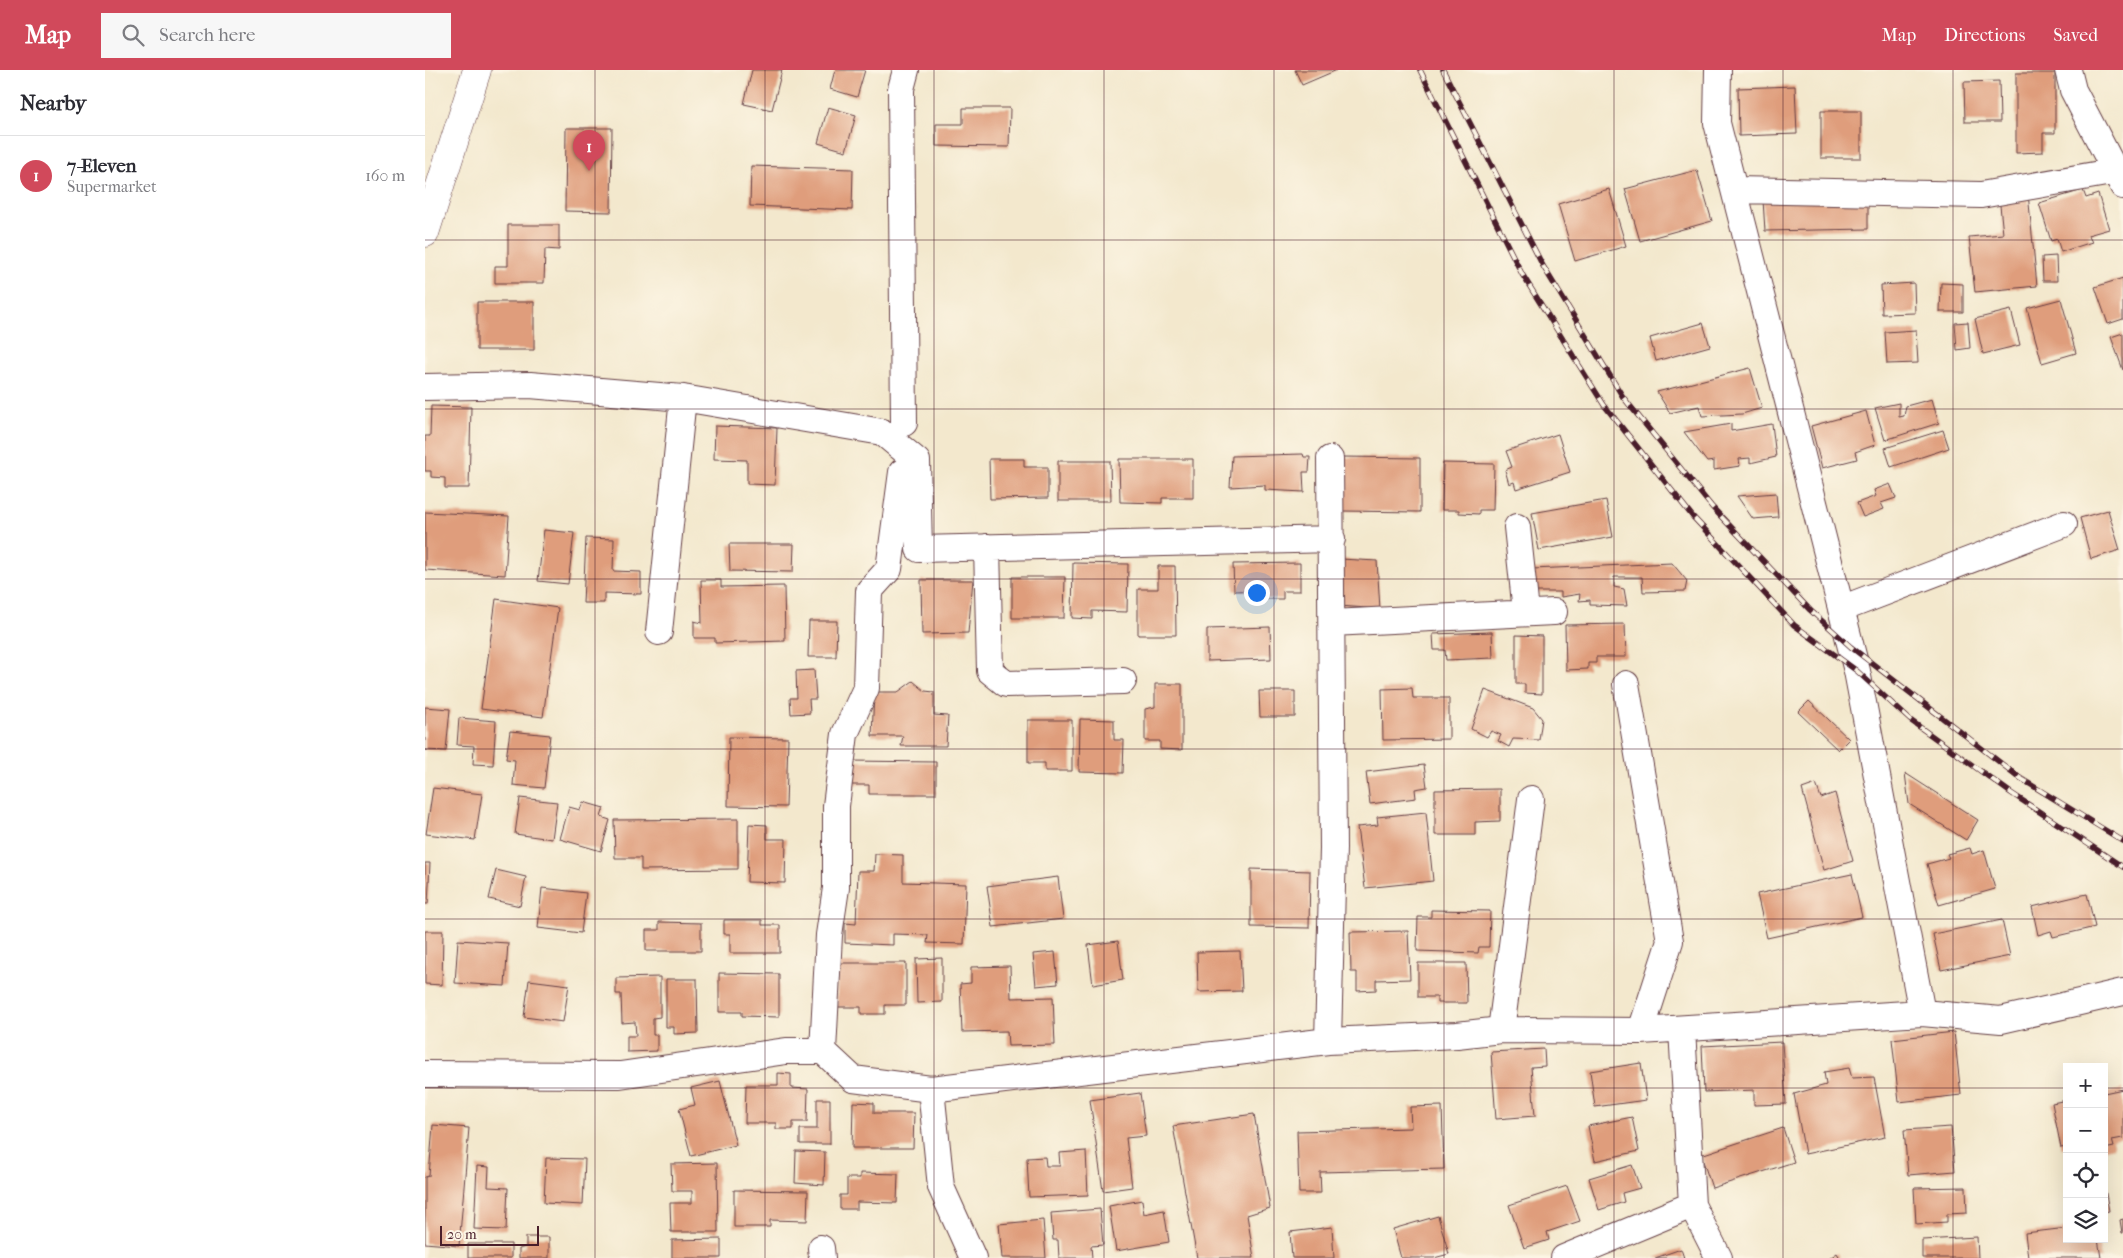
<!DOCTYPE html>
<html lang="en">
<head>
<meta charset="utf-8">
<style>
	:root { --surface:#fff; --page:#f7f7f7; --text:#2b2b33; --muted:#7c7c81; --line:#e1e1e2; --accent:#d1495b }
	body { margin:0; font-family:"IM FELL French Canon",serif; background:var(--page); color:var(--text) }
	.controls { position:absolute; right:15px; bottom:15px; display:grid; overflow:hidden; border-radius:0px; box-shadow:0 5px 20px #0002 }
	.controls button { width:45px; height:45px; display:grid; place-items:center; padding:0; border:0; border-bottom:1px solid var(--line); background:var(--surface); color:var(--text); font:25px sans-serif }
	.scale { position:absolute; left:15px; bottom:12px; width:99px; box-sizing:border-box; padding-left:5px; border:2px solid #4a1f2b; border-top:0; font-size:14px; line-height:18px; white-space:nowrap; color:#4a1f2b; -webkit-text-stroke:4px #fcf5e5; paint-order:stroke }
	.you { position:absolute; left:831px; top:522px; width:18px; height:18px; margin:-12px; border:4px solid #fff; border-radius:50%; background:#1a73e8; box-shadow:0 0 0 8px #1a73e833 }
	.badge { display:grid; place-items:center; width:32px; height:32px; border-radius:50%; background:var(--accent); color:#fff; font-size:16px; font-weight:700 }
	.pin { position:absolute; translate:-50% -41px; filter:drop-shadow(0 1px 2px #0008) }
	.pin::after { content:''; position:absolute; top:26px; width:18px; height:15px; background:inherit; clip-path:polygon(0 0,100% 0,50% 100%) }
	.list { margin:0; padding:0; list-style:none }
	h2 { display:flex; justify-content:space-between; align-items:center; height:65px; margin:0; padding:0 20px; font-size:21px }
	h2 small { font-size:16px; font-weight:400; color:var(--muted) }
	.list li { display:grid; grid-template-columns:32px 1fr auto; gap:15px; align-items:center; box-sizing:border-box; height:80px; padding:0 20px; border-top:1px solid var(--line) }
	.list b { display:block; font-size:19px; white-space:nowrap }
	.list p { margin:0; font-size:16px; white-space:nowrap; color:var(--muted) }
	.list em { font-size:16px; font-style:normal; color:var(--muted) }
	.icon { flex:none; width:28px; height:28px; fill:none; stroke:currentColor; stroke-width:2; stroke-linecap:round; stroke-linejoin:round }
	.map { position:relative; flex:none; width:1698px; height:1188px; overflow:hidden }
	header { display:flex; align-items:center; gap:30px; box-sizing:border-box; height:70px; padding:0 25px; background:var(--accent); color:#fff }
	header strong { font-size:24px }
	nav { display:flex; gap:28px; margin-inline-start:auto; font-size:18px }
	.search { width:350px; height:45px; background:var(--page); display:flex; align-items:center; gap:12px; box-sizing:border-box; padding:0 18px; border-radius:0px; color:var(--muted); font-size:19px }
	main { display:flex }
	aside { flex:1; background:var(--surface) }
	.map>svg:first-child { display:block }
	.building { fill:#df9d7c }
	.lines { fill:none; stroke-linecap:round; stroke-linejoin:round }
	.minor-casing { stroke:#633d43; stroke-width:28 }
	.tertiary-casing { stroke:#633d43; stroke-width:29 }
	.minor { stroke:#fff; stroke-width:26 }
	.tertiary { stroke:#fff; stroke-width:28 }
	.rail-casing { stroke:#4a1f2b; stroke-width:5.5 }
	.rail { stroke:#fcf5e5; stroke-width:4; stroke-dasharray:11; stroke-linecap:butt }
	.grid { fill:none; stroke:#4a1f2b; stroke-width:1; stroke-opacity:0.55 }
</style>
</head>
<body>
<header>
<strong>Map</strong>
<div class="search"><svg class="icon" aria-label="search" viewBox="0 0 24 24"><circle cx="10" cy="10" r="6"/><path d="M15 15l6 6"/></svg>Search here</div>
<nav><a>Map</a><a>Directions</a><a>Saved</a></nav>
</header>
<main>
<aside>
<h2>Nearby<small></small></h2>
<ul class="list">
<li><span class="badge">1</span><div><b>7-Eleven</b><p>Supermarket</p></div><em>160 m</em></li>
</ul>
</aside>
<div class="map">
<svg width="1698" height="1188" viewBox="0 0 1698 1188">
	<rect width="100%" height="100%" fill="#fcf5e5"/>
	<filter id="ink" filterUnits="userSpaceOnUse"><feTurbulence type="fractalNoise" baseFrequency=".02" numOctaves="2"/><feDisplacementMap in="SourceGraphic" scale="10" xChannelSelector="R" yChannelSelector="G"/><feConvolveMatrix kernelMatrix="1 2 1 2 8 2 1 2 1" color-interpolation-filters="sRGB"/></filter>
	<filter id="wash" filterUnits="userSpaceOnUse"><feTurbulence type="fractalNoise" baseFrequency=".0096" numOctaves="4" result="noise"/><feDisplacementMap in="SourceGraphic" scale="20" xChannelSelector="R" yChannelSelector="G"/><feGaussianBlur stdDeviation="1.12" result="paint"/><feColorMatrix in="noise" values="0 0 0 0 0 0 0 0 0 0 0 0 0 0 0 0 0 1.4 0 .05"/><feComposite in="paint" operator="in"/></filter>
	<g filter="url(#wash)">
		<rect width="100%" height="100%" fill="#f3e8cd"/>
		<g id="blocks">
			<!-- building -->
			<path class="building" d="M327,0H357L347,40L319,34Z
				M410,0H440L432,27L405,19Z
				M870,0H912L877,15Z
				M1591,3H1630V63H1618V82L1591,83Z
				M1574,11L1575,52H1540L1539,12Z
				M1370,16L1372,64L1314,66L1313,18Z
				M403,37L431,45L421,81L393,73Z
				M538,38H585L584,77L511,76V54H538Z
				M1396,41H1436V88H1396Z
				M141,58H187L186,142L140,141Z
				M326,96L428,99L427,140L325,136Z
				M1272,100L1287,151L1215,171L1200,119Z
				M1184,119L1201,176L1150,191L1133,134Z
				M1658,120L1661,128L1673,124L1684,159L1663,165L1667,172L1636,182L1632,169L1626,171L1614,133Z
				M1603,123L1612,216L1550,222L1544,167L1578,164L1574,126Z
				M1338,130H1443V159L1340,161Z
				M83,155H134V180L120,179L119,213H70V196H83Z
				M1631,186L1632,211H1618L1617,187Z
				M1698,208V249L1683,254L1670,217Z
				M1489,213L1490,243L1457,244L1456,215Z
				M1516,213L1538,214V242H1515Z
				M1636,229L1651,283L1617,293L1602,238Z
				M52,232H109V280H52Z
				M1586,240L1595,275L1558,284L1550,249Z
				M1543,252L1545,278L1532,280L1530,253Z
				M1278,253L1285,276L1231,291L1225,268Z
				M1491,260L1493,293L1462,294L1460,262Z
				M1698,263V300L1686,267Z
				M1325,298L1337,338L1317,344L1277,346L1274,336L1245,343L1232,322Z
				M1507,329L1514,353L1460,370L1450,338L1474,333V347L1479,346L1481,336Z
				M6,336L46,337L44,418H20V408L6,407V401H0V366H5Z
				M1441,341L1450,375L1430,382L1432,389L1397,398L1386,356Z
				M1306,354V361L1347,354L1351,387L1325,393V388L1314,389L1315,396L1289,400V391L1282,392L1259,362Z
				M290,356L352,358L350,415L322,414V390L289,389Z
				M1518,360L1524,378L1466,397L1460,378Z
				M1133,364L1145,402L1091,419L1089,412L1084,414L1080,400L1087,397L1081,381Z
				M878,384L879,387H885L884,402H878L879,422L840,420V415L805,417L807,386Z
				M918,387L995,388V442L918,441Z
				M564,389H599V397H623V428L565,429Z
				M694,389H768V428H737V433L695,432Z
				M633,391H685L686,431H633Z
				M1018,393L1069,394L1068,440H1054V444L1034,443V440H1017Z
				M1465,414L1471,428L1456,433L1459,439L1438,447L1432,433L1451,426L1449,420Z
				M1351,423L1353,447L1328,449L1312,426Z
				M1181,430L1188,467L1114,480L1107,443Z
				M1683,440L1695,480L1666,489L1655,448Z
				M0,442L84,446L80,505L0,500Z
				M119,460L149,463L143,514L113,511Z
				M161,468L189,469L188,501L216,502V524L179,523V533H158Z
				M304,474H369L368,502L305,501Z
				M915,489L952,491L955,539L915,536Z
				M648,493L703,494L702,542L667,541V549L647,548Z
				M875,493V521H858V529H839V520L809,521L808,494Z
				M1247,493L1262,511L1260,521L1218,522L1217,507H1189V517L1199,519L1202,536L1165,535V530L1154,531L1155,524L1136,527V522H1109L1107,499Z
				M733,496H750L751,565H713V519H733Z
				M587,507H640L639,548H587Z
				M276,510H296V517L359,516L360,571L290,573V568H269V551L277,553Z
				M496,510H548L543,563L497,564Z
				M71,529L133,538L118,647L56,639Z
				M384,551H412L411,587H383Z
				M1200,554L1201,587H1171V593H1163V599L1141,600L1140,555Z
				M845,557L846,589L782,591V559Z
				M1067,562L1068,588L1021,590L1020,580H1009L1008,564Z
				M1091,565L1117,566V624L1100,623V614H1091Z
				M389,600L391,629H384L385,643L366,644L365,628H372L371,601Z
				M488,611L500,621L509,622V645L523,646L521,676H476L478,666H447L449,622H473Z
				M730,614H757V680L735,679V671H720V639L730,637Z
				M987,618L988,628H1024V669L958,670L957,619Z
				M1060,620L1108,638L1117,649L1114,670L1088,669L1084,677L1073,671L1076,665L1066,661L1062,667L1046,659Z
				M834,621H870V647H835Z
				M1384,631L1424,669L1413,680L1373,642Z
				M0,637L25,639L21,681L0,680Z
				M34,648L71,651L68,695L48,694L49,676L32,675Z
				M655,649L689,650V670H699L698,703L654,702Z
				M603,650H647V701H620V693H603Z
				M85,661L125,665L119,718L88,715L90,690L81,689Z
				M304,667L363,668L361,737L303,736Z
				M426,691L511,692V724H444V715H426Z
				M999,695L1002,717L990,719L991,728L945,734L941,702Z
				M1480,703L1553,750L1541,770L1484,734Z
				M1391,714L1396,728L1410,723L1428,791L1399,800L1377,719Z
				M8,718L57,724L50,770L1,764Z
				M1075,719V751L1050,752V765H1010V720Z
				M95,728L132,732L127,769L90,764Z
				M158,732L179,738L176,747L185,750L176,781L135,769L144,737L155,740Z
				M1001,742L1008,811L940,818L932,757L953,755L952,747Z
				M313,749V799L216,800V788H190L189,750Z
				M324,754L342,755V769H361L360,813L322,812Z
				M1545,778L1547,784L1559,780L1570,819L1514,835L1502,794L1524,788L1522,784Z
				M450,784L478,785V812L541,814L539,874L502,873L503,865L468,864V875L420,873V853L431,854L433,801H449Z
				M0,793H5L3,834H0Z
				M826,799L885,801L884,858L826,857Z
				M71,800L101,807L95,836L64,829Z
				M1427,804L1437,847L1342,868L1332,824Z
				M633,807L638,849L568,857L562,816Z
				M117,818L161,823L156,863L113,858Z
				M1662,824L1670,857L1628,867L1626,861L1613,865L1607,837Z
				M1006,840L1065,841L1064,877H1054L1053,883L992,881L993,847H1006Z
				M299,850H337V855H355V883H305V864H299Z
				M1577,850L1585,886L1516,900L1508,864Z
				M234,852L276,853V881H221V860H234Z
				M0,861H18L17,915L0,914Z
				M983,861L985,909L951,910V920L932,921V902H926L925,862Z
				M33,870L83,873L80,916L30,913Z
				M693,871L698,910L668,915L663,875Z
				M815,881L817,921L773,922L772,882Z
				M630,882L633,914L611,916L608,884Z
				M517,888V932L492,933L491,889Z
				M412,893H481V935H460V944H436V937H412Z
				M993,893H1041L1042,933H1012V927H993Z
				M585,896L586,928L628,927L630,975L583,976L582,961L537,962L535,914L546,913V897Z
				M294,903L354,904V947L317,946V942H294Z
				M235,907V947L228,948V965H232V981L202,982V966H211L210,952L197,953L196,924H191V908Z
				M241,909H272L273,963L249,964V957H241Z
				M104,910L144,915L138,952L99,947Z
				M1529,962L1536,1025L1474,1032L1467,969Z
				M1357,972L1361,1034L1329,1035V1020L1279,1022L1277,976Z
				M1119,979L1120,996L1106,997L1110,1046L1071,1049L1066,982Z
				M1216,993L1221,1030L1170,1037L1165,1001Z
				M1424,998L1427,1008L1449,1007L1460,1067L1380,1084L1369,1024L1401,1015L1399,1002Z
				M353,1003L366,1004V1018L383,1019L382,1052H368V1059H351V1053H320L321,1015H353Z
				M295,1011L311,1075L266,1086L254,1039L270,1035L266,1018Z
				M1698,1019V1068L1687,1070L1689,1077L1679,1079V1023Z
				M715,1023L721,1066L701,1068L707,1117L678,1121L665,1030Z
				M392,1029H405V1074H375V1059H392Z
				M1642,1030V1077L1636,1078L1627,1033Z
				M428,1032L449,1033V1043H489L488,1078H427Z
				M1017,1036L1019,1099L895,1102L896,1123H874L872,1061L986,1058L985,1037Z
				M829,1044L845,1138L822,1145L829,1188H772L748,1056Z
				M1207,1047L1214,1081L1170,1091L1163,1056Z
				M8,1055L44,1058L34,1176L0,1173V1107L4,1106Z
				M1526,1057L1530,1101L1483,1105L1479,1060Z
				M1358,1058L1369,1092L1287,1118L1276,1085Z
				M371,1081L400,1082L399,1115L370,1113Z
				M661,1081L663,1125L604,1127L602,1088L620,1087L621,1096H635L634,1083Z
				M121,1088L160,1089L158,1135L119,1133Z
				M292,1093L293,1162H246L245,1133H267V1121H247L246,1094Z
				M1207,1095L1215,1118L1197,1123L1199,1132L1174,1140L1164,1108Z
				M52,1096L64,1097L63,1117L83,1118L81,1160L49,1159Z
				M435,1103L473,1104L472,1133L432,1132V1139H415V1125H422V1108H435Z
				M1679,1112L1684,1141L1679,1142Z
				M1142,1116L1155,1151L1122,1162L1124,1170L1099,1178L1084,1135Z
				M1541,1117L1542,1143L1522,1144V1152L1491,1154L1489,1118Z
				M309,1120L383,1121L382,1151L345,1150V1157H309Z
				M717,1130L719,1144L739,1140L744,1172L691,1181L684,1136Z
				M675,1139L678,1175L666,1176L667,1188H634L633,1170H628L626,1143Z
				M1013,1146L1024,1184L1009,1188H976L968,1159Z
				M1698,1149V1163H1697L1695,1150Z
				M618,1150L621,1188H577L574,1154Z
				M907,1157L909,1188H867L865,1162Z
				M1642,1158V1169H1673L1676,1188H1603L1600,1163Z
				M101,1167H124V1188H94V1179L101,1177Z
				M1552,1167L1553,1188H1497V1170Z
				M296,1169V1188H247V1170Z
				M43,1174H86V1188H43Z
				M1256,1179L1259,1188H1230Z
				M1412,1183L1415,1188H1405Z"/>
		</g>
	</g>
	<g filter="url(#ink)">
		<use href="#blocks" fill-opacity="0" stroke="#633d43" stroke-width="1"/>
		<g class="lines">
			<defs>
				<path id="minor" d="M1293,0L1292,53L1432,601L1497,943
					M1643,0L1648,20L1698,116
					M1310,120L1556,125L1698,100
					M0,317L105,315L258,328L457,362L492,391L494,479L907,469
					M479,353L476,19L481,0
					M1092,457L1101,542
					M562,477L565,601L581,614L698,611
					M1416,539L1639,454
					M907,553L1129,542
					M234,562L258,328
					M1201,614L1245,871L1216,961
					M1257,959L1267,1135L1294,1188
					M1076,960L1106,729
					M903,971L908,778L905,389
					M398,981L404,865L411,818V736L420,664L441,618L444,521L464,499L477,402
					M0,1004L195,1005L361,981H398L428,1009L506,1019L903,971L1032,965L1076,960L1216,961L1497,943L1576,950L1698,922
					M506,1019L516,1117L548,1188
					M396,1178L397,1188
					M1139,1188L1267,1135"/>
				<path id="tertiary" d="M0,163L52,0"/>
			</defs>
			<!-- minor casing -->
			<use href="#minor" class="minor-casing"/>
			<!-- tertiary casing -->
			<use href="#tertiary" class="tertiary-casing"/>
			<!-- minor -->
			<use href="#minor" class="minor"/>
			<!-- tertiary -->
			<use href="#tertiary" class="tertiary"/>
			<defs>
				<path id="rail" d="M995,0L1097,204L1179,335L1268,447L1369,555L1432,601L1485,650L1586,723L1698,797
					M1018,0L1118,196L1198,327L1287,437L1385,540L1426,577L1595,708L1698,771"/>
			</defs>
			<!-- rail casing -->
			<use href="#rail" class="rail-casing"/>
			<!-- rail -->
			<use href="#rail" class="rail"/>
		</g>
	</g>
	<!-- grid -->
	<path class="grid" d="M170,0V1188M340,0V1188M509,0V1188M679,0V1188M849,0V1188M1019,0V1188M1189,0V1188M1358,0V1188M1528,0V1188M0,170H1698M0,339H1698M0,509H1698M0,679H1698M0,849H1698M0,1018H1642M1679,1018H1698"/>
</svg>
<div class="controls">
<button>+</button>
<button>−</button>
<button><svg class="icon" aria-label="locate" viewBox="0 0 24 24"><circle cx="12" cy="12" r="6"/><path d="M12 2v4M12 18v4M2 12h4M18 12h4"/></svg></button>
<button><svg class="icon" aria-label="layers" viewBox="0 0 24 24"><path d="M12 4l9 5-9 5-9-5zM3 14l9 5 9-5"/></svg></button>
</div>
<div class="scale">20 m</div>
<div class="you"></div>
<div class="pin badge" style="left:164px;top:101px">1</div>
</div>
</main>
</body>
</html>
